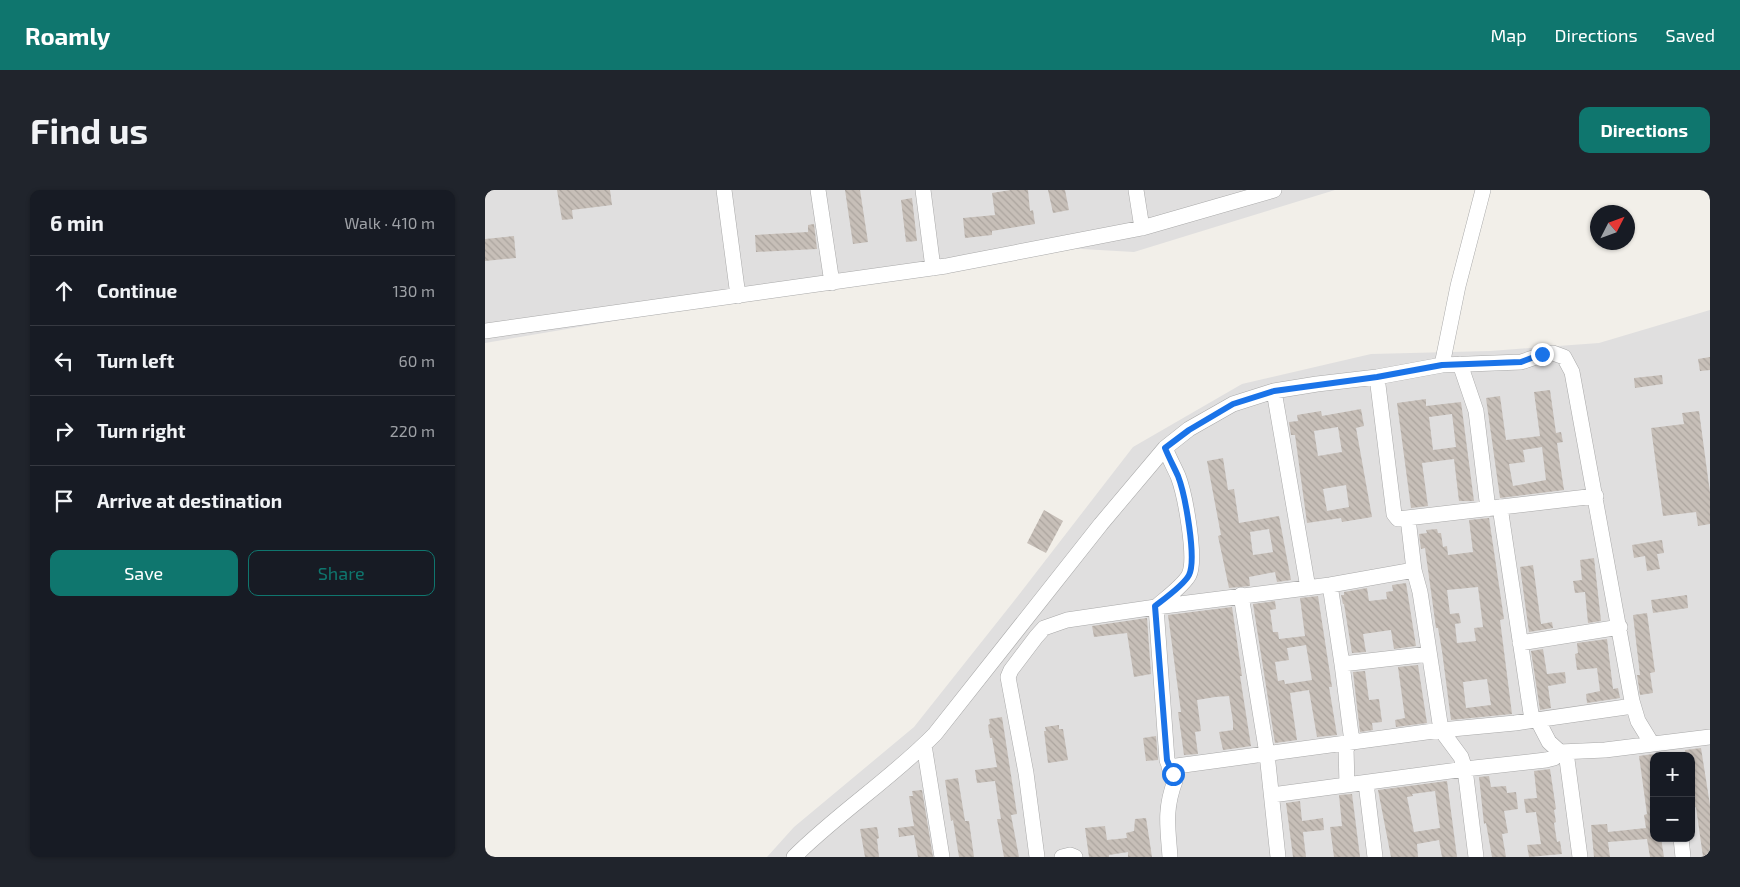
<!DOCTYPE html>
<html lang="en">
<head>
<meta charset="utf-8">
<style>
	:root { --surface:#171b24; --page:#20242c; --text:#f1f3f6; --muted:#9ea1a6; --line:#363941; --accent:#0f766e }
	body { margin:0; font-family:"Exo 2",sans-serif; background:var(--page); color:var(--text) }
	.controls { position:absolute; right:15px; bottom:15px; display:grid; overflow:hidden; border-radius:10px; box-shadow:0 1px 4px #0004 }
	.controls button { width:45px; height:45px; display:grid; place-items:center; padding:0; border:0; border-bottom:1px solid var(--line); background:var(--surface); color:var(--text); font:25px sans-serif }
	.compass { position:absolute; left:1105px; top:15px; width:45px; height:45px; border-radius:50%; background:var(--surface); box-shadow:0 1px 4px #0004; rotate:48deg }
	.stop { position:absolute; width:15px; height:15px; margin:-11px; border:4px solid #1a73e8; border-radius:50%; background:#fff }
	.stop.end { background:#1a73e8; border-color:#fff; box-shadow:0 1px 5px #0008 }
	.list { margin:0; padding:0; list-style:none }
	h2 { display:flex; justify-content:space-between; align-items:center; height:65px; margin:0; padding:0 20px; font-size:21px }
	h2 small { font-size:16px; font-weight:400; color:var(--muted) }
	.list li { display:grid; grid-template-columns:32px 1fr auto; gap:15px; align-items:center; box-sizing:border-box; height:70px; padding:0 20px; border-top:1px solid var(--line) }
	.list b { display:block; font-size:19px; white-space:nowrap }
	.list em { font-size:16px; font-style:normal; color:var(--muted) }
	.actions { display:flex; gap:10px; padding:15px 20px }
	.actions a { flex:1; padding:11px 0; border:1px solid var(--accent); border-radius:10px; text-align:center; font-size:18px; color:var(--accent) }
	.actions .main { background:var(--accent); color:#fff }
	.icon { flex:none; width:28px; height:28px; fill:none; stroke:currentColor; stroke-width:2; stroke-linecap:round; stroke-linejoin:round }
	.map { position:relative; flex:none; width:1225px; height:667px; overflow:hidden; border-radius:10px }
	header { display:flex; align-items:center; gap:30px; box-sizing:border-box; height:70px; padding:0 25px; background:var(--accent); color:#fff }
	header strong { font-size:24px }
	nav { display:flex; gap:28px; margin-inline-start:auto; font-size:18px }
	.intro { display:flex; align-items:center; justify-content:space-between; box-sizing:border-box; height:120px; padding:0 30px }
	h1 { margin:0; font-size:35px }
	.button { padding:12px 22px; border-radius:10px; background:var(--accent); color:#fff; font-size:18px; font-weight:700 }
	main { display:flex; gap:30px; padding:0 30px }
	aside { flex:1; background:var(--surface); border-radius:10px; box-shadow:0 1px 4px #0004 }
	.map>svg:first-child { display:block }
	.residential { fill:#e0dfdf; fill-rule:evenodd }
	.building { fill:url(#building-back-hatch); fill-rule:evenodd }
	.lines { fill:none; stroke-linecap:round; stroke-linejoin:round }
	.minor-casing { stroke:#a9a9a9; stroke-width:16 }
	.minor { stroke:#fff; stroke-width:15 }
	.route { stroke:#1a73e8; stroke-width:6 }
</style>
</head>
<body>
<header>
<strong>Roamly</strong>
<nav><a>Map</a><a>Directions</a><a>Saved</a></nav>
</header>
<div class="intro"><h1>Find us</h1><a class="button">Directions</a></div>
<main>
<aside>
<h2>6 min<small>Walk · 410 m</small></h2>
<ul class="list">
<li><svg class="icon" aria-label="ahead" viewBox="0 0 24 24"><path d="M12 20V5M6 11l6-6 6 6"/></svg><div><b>Continue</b></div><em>130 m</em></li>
<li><svg class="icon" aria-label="left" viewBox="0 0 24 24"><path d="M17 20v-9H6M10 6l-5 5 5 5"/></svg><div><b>Turn left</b></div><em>60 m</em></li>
<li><svg class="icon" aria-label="right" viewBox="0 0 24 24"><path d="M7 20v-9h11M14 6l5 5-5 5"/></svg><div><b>Turn right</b></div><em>220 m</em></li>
<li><svg class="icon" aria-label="arrive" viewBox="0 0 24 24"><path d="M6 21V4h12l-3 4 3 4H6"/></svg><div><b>Arrive at destination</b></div></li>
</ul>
<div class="actions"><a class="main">Save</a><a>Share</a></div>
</aside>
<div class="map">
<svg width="1225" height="667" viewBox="0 0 1225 667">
	<defs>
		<pattern id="building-back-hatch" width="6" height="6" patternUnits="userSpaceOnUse" patternTransform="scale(1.25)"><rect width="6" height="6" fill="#c7bfb8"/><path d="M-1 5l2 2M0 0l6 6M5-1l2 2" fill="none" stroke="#aba49e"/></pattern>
	</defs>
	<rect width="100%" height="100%" fill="#f2efe9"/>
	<!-- residential -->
	<path class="residential" d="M0,0H850L649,62L563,57L0,153Z
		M1225,120V667H282L309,637L429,537L529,411L648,257L757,194L886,164L1005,161L1114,153ZM1169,566H1206V648H1169Z"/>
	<!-- building -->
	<path class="building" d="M72,0H125L127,15L87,20L88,29L77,30Z
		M360,0H375L383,52L368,54Z
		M526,0H543L545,21L548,20L550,34L507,41V45L480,48L478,28L510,25L507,3Z
		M563,0H580L584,20L568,23Z
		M427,8L432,51L421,52L416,10Z
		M329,34L332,59L271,62L270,45L323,42V35Z
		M29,46L31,68L0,71V49Z
		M1225,167V180L1215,181L1213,169Z
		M1177,185L1178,194L1150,198L1149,188Z
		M1065,200L1071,243L1076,242L1078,252L1072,253L1079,300L1015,308L1001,208L1015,206L1021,250L1055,246L1049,202ZM1057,257L1061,290L1028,296L1024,274L1040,272L1038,260Z
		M941,209V216L976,212L989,311H974L969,269L937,273L943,316L926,318L912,213ZM967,224L971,257L948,260L944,227Z
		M876,219L879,236L871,238L887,327L857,332L856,328L822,333L810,245H806L804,232L813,231L812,225L836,221L837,226ZM853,237L857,262L833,266L829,241ZM861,295L864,317L842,321L838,299Z
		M1214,221L1225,303V334L1213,336L1211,322L1178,326L1166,238L1199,234L1197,223Z
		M738,268L743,300L749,299L754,333L794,326L806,390L792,392L790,382L764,387L765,396L744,398L733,346L736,345L722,271ZM784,339L788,362L768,365L765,342Z
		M559,320L578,331L561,363L542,353Z
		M1004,328L1019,429L1015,430L1027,524L966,530L957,461L953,438H951L940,358L936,359L934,344L942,343L941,340L952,339L953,343H956L958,357L962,356L963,365L988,362L984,330ZM993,397L998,437L989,438L991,451L972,453L970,434L976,433L974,423L965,424L962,400ZM1002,489L1006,515L981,518L978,492Z
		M1177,350L1179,363L1172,364L1175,379L1162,381L1160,366L1149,368L1147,355Z
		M1109,368L1116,431L1103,433L1100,402L1090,403L1088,391L1097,390L1095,370Z
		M1048,375L1056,434L1067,432L1068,438L1044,442L1035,377Z
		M921,393L931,456L909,459L906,440L878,444L881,462L867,463L859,414H858L856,405H859V402L882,398L884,411L902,409L901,402L908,401L907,395Z
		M1202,405L1203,418L1168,423L1166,410Z
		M833,406L847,497H844L852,545L832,547L824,500L805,503L812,550L790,553L768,414L790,411L791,419L785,420L788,442H793L794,449L820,446L815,408ZM821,455L827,490L800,494L799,490L793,491L790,472L804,470L802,458Z
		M747,417L757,486H755L766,556L738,560L734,542L748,540V532L744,506L730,507L712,510L716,541L710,542L713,564L699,565L693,522H696L683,425Z
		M1162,423L1170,482L1165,483L1168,503L1155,505L1152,485H1155L1148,425Z
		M662,428L666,484L649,487L642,443L609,447L607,436Z
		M1122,449L1128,499L1133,498L1135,508L1102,513L1101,504L1115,501L1112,478L1092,480L1090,464L1093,463L1092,453Z
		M1058,459L1062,484L1080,482L1081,493L1063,496L1066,518L1055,520L1046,461Z
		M933,475L942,533L911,537L910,530L920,528L913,477Z
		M880,481L884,510L894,509L897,532L887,533L888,540L875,542L868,482Z
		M517,527L532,624L526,625L534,667H519L512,629H516L510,591L492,593L490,580L512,577L507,548H505L503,535L505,534L504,529Z
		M574,535V539H578L583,570L563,573L559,541H561L560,537Z
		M671,546L673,570L661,571L658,548Z
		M1216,558L1225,615V667H1218L1211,617L1209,618L1206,599V566H1201L1200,560Z
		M1168,564L1169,648H1176L1179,667H1165L1162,649L1123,652L1125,667H1109L1106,635L1122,634L1123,642L1161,638L1159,625L1162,624L1154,566Z
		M1065,579L1071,619L1069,620L1071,632L1069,633L1072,652L1075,651L1077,664L1044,667L1042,655L1056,654L1051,622L1041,623L1039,609L1052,608L1049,581Z
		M1004,586L1006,597L1021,596L1022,603L1031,602L1033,619L1019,621L1023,643L1017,644L1021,667H1007L1001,633L999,634L994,587Z
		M473,588L480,631H484L489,667H474L468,630L466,631L460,590Z
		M962,591L972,667H957L954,650L932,654L933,667H906L893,600ZM950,601L955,638L929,642L922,607L928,606L927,604Z
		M437,600L448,667H433L429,645L414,647L413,638L429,636L424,606H428L427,601Z
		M867,604L875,667H849L845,637L857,636L854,605Z
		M815,611L817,631L838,628L839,640L818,642L821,667H808L801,613Z
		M661,628L667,667H643V662L624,665V667H604L600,638L620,636L622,650L642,648L641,643L649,641L650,629Z
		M392,637L394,648L392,649L394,667H380L375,639Z"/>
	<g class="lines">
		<defs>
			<path id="minor" d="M239,0L253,106
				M333,0L347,93
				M438,0L448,78
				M651,0L657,38
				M0,141L461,76L657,38L789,0
				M975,174L991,221L1003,319
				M957,175L973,96L998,0
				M892,187L909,324L913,329L1111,306
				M789,201L823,398
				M680,258C684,268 689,277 693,286C700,304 712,369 704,385C699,395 680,409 671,417L682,570L690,591C679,620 683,638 685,667
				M1015,317L1047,530
				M923,328L929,380L935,402L956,540L976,567L980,579L991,667
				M845,395L857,474L867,552L861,558L862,595
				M756,405L782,564L793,667
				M1035,453L1135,437
				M857,474L944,464
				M1052,529L1064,552L1075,562L1120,560L1225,547
				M439,555L457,667
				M1081,562L1095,667
				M684,577L956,540L1030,533L1148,516
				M881,593L890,667
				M787,605L980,579L1061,570L1069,568L1075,562
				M1196,648L1198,667
				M309,667C353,623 406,589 450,544L616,334L680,258L704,239L748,214L789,201L832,194L892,187L957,175L1036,172L1063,163H1068L1079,167L1087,182L1147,511L1153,531L1167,554
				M552,667L541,583L523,487L526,480L551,447L559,438L582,430L671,417L845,395L929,380
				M577,667L585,665L590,667"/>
		</defs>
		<!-- minor casing -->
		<use href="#minor" class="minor-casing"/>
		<!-- minor -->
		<use href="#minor" class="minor"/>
	</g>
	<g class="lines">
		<!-- route -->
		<path class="route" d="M688,584L682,570L670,416C679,409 699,395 704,385C712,369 700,304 693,286C689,277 684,268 680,258L704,240L748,214L789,201L892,187L957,175L1036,172L1057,164"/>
	</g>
</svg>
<div class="controls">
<button>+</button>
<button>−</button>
</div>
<svg class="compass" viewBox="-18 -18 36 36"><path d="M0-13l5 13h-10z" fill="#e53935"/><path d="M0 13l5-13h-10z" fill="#9ea1a6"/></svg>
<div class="stop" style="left:688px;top:584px"></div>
<div class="stop end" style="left:1057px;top:164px"></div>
</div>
</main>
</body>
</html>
